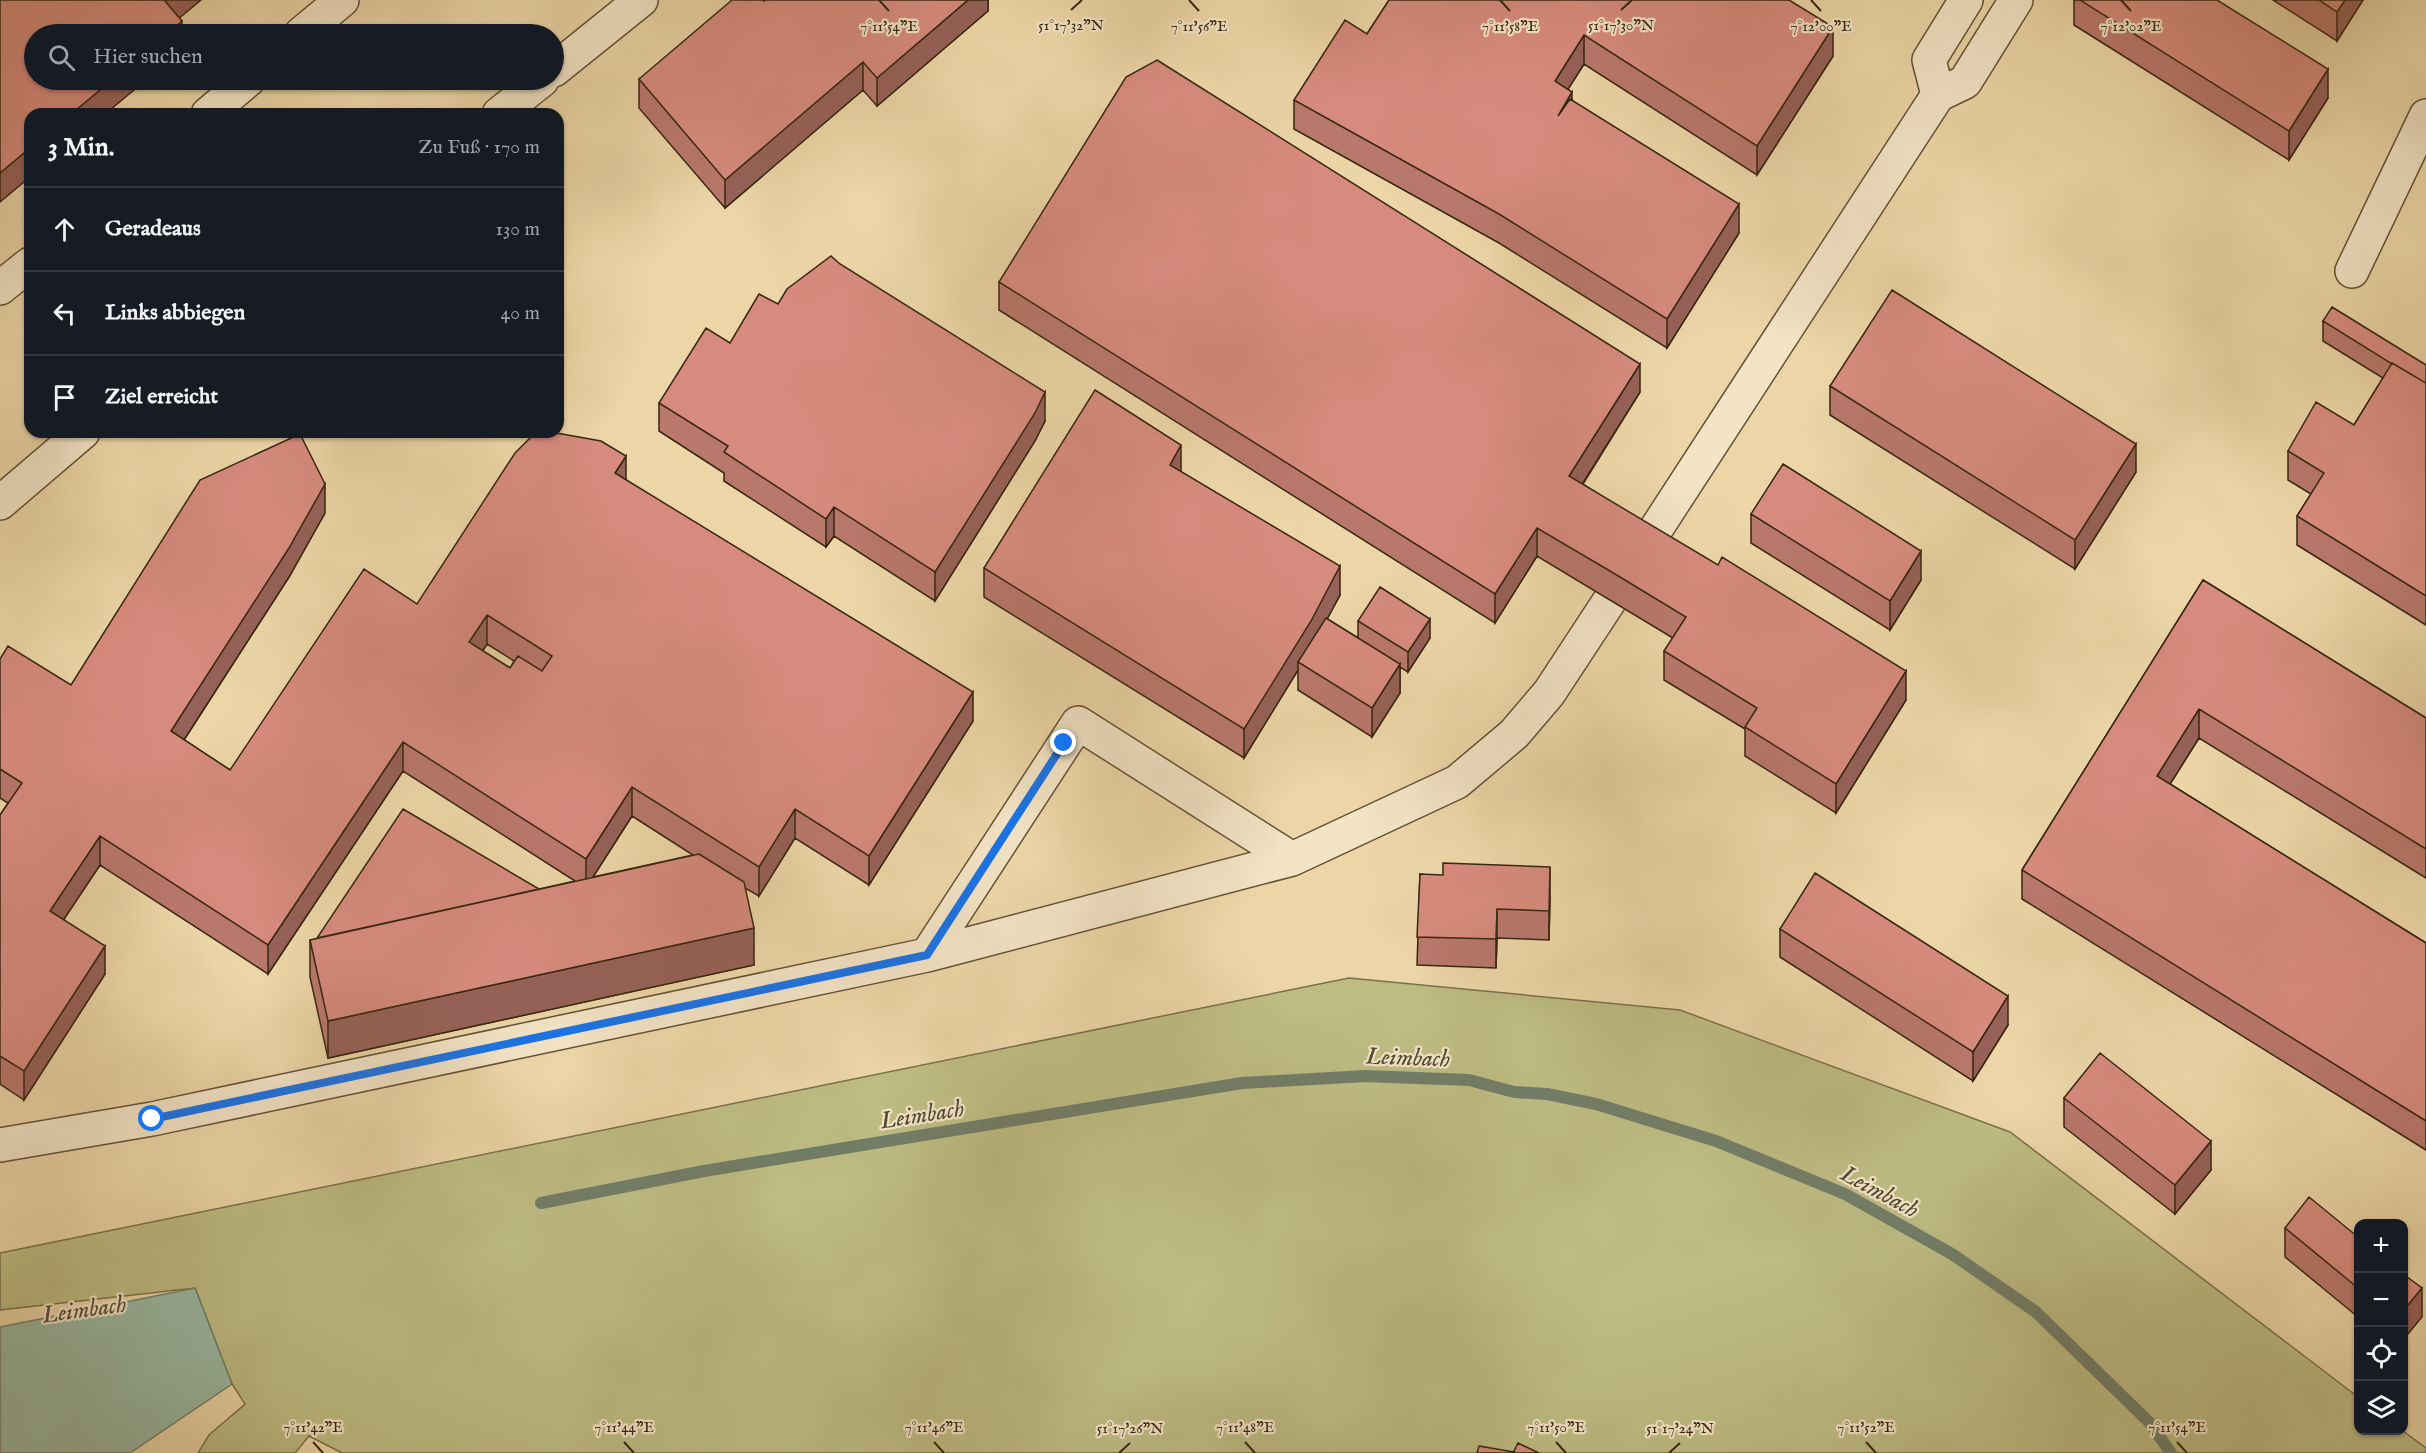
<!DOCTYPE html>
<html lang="de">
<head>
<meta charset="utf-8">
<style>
	:root { --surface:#171b24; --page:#20242c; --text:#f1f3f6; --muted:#9ea1a6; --line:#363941 }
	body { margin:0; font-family:"IM FELL English",serif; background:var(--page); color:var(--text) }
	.controls { position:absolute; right:18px; bottom:18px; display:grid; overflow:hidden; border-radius:12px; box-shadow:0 2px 4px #0004 }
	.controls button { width:54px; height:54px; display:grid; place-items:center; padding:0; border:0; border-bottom:2px solid var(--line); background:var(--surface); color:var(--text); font:30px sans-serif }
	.stop { position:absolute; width:18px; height:18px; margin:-14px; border:4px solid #1a73e8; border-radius:50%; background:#fff }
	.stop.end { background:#1a73e8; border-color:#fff; box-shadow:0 2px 6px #0008 }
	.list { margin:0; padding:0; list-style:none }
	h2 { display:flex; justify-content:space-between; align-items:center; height:78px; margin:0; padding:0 24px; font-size:26px }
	h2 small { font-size:20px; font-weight:400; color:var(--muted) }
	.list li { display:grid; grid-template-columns:39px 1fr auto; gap:18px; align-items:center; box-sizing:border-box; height:84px; padding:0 24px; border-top:2px solid var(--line) }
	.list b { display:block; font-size:22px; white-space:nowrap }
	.list em { font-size:20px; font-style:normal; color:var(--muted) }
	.icon { flex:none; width:33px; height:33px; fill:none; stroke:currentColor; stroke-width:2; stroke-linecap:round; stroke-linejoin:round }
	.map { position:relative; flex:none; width:2426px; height:1453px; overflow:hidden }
	.search { position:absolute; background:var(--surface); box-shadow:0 2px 4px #0004; left:24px; top:24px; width:540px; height:66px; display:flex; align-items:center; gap:15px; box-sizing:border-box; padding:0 21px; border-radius:33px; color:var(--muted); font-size:22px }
	.panel { position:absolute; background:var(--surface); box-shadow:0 2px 4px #0004; left:24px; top:108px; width:540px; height:330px; border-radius:18px }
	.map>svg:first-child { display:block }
	.green { fill:#bdbc83; stroke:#7a7149; stroke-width:1.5 }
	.water { fill:#99b9a3; stroke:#727e68; stroke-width:1.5 }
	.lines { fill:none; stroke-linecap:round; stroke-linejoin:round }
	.stream { stroke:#727e68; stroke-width:12 }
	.minor-casing { stroke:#645235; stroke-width:36 }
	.minor { stroke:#f3e4c6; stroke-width:33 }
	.wall { fill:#b9786c; stroke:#37260f; stroke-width:1.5; fill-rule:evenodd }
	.shaded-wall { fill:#966158; stroke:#37260f; stroke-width:1.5 }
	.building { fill:#d78b7e; stroke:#37260f; stroke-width:1.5; fill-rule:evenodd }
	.route { stroke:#1a73e8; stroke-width:8 }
	.ticks { fill:none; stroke:#37260f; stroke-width:2 }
	.labels { text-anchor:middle; stroke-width:4.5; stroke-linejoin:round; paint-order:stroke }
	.water-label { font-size:24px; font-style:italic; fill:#504b34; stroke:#f3e4c6 }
	.ticks-label { font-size:15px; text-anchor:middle; fill:#37260f; stroke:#f3e4c6; stroke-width:4.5; stroke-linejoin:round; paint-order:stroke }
</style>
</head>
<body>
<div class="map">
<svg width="2426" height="1453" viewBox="0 0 2426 1453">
	<rect width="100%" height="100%" fill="#ecd6a7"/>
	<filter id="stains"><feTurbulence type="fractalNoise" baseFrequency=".00333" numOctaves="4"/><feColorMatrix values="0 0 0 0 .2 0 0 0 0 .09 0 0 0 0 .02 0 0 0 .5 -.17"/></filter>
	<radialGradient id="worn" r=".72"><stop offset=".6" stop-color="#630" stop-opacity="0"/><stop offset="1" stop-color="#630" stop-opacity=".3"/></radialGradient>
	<!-- green -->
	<path class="green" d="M1349,978L1680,1010L2010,1132L2358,1397V1430L2403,1431L2426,1448V1453H342L309,1436L295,1453H198L209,1435L245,1404L232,1384L195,1288L0,1310V1253Z"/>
	<!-- water -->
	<path class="water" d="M195,1288L232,1384L130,1453H0V1327Z"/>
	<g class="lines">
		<!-- stream -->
		<path class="stream" d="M541,1203L704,1171L1242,1083L1365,1076L1469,1080L1514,1092L1547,1094L1596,1104L1716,1141L1845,1194L1952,1254L2036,1312L2149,1422L2171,1453"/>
		<defs>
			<path id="minor" d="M301,34L342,0
				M554,70L641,0
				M1938,95L1929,60L1966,0
				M208,114L248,80
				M499,114L542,80
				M2352,271L2426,116
				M0,288L30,264
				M0,503L83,432
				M1643,549L1938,95L1965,82L2016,0
				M1292,859L1078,723L927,955L1292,859L1457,782L1514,734L1549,693L1610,600
				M0,1145L152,1119L927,955"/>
		</defs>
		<!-- minor casing -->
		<use href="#minor" class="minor-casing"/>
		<!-- minor -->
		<use href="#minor" class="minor"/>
	</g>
	<!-- wall -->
	<path class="wall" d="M988,0V11L877,106L863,90L725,208L639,108V79L764,1Z
		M1389,0L1833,56L1757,175L1584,64L1568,89L1572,100L1739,233L1667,348L1499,243L1294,129V100L1367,34Z
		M2074,0H2217L2328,98L2289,160L2074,25Z
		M2273,0H2363L2337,41Z
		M999,282L1640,392L1583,484L1906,700L1836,813L1745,756V729L1664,680V651L1673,638L1537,556L1495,623L999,310Z
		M778,304L1045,421L1035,441L935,601L834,536L826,547L724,481V473L659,431V403L730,343Z
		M2323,321L2426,365V625L2297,545V516L2311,494L2288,480V451L2354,425L2383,378L2323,341Z
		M1830,386L2136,472L2075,569L1830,415Z
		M1181,472L1340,595L1327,619L1358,638V621L1430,638L1408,672L1400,667V693L1372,737L1298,690V670L1244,758L984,597V568Z
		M626,480L973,721L869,885L795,838L759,896L745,888L754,965L328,1058L310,977V940L575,881L403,771L268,974L100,865L64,919L105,974L24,1100L0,1084V815L8,803L0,798V659L71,685L325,513L289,577L184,740L230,770L417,604ZM487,644L514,661L510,668L483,651ZM632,816L693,855L593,877Z
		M1751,514L1921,580L1890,630L1751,543Z
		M2203,580L2426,718V878L2199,738L2170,784L2426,943V1150L2022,899V870Z
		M1420,874L1550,896L1549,940L1497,938L1496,968L1417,965Z
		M1780,929L2008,1025L1973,1081L1780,957Z
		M2064,1098L2211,1170L2175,1214L2064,1127Z
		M2285,1228L2358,1237V1317L2285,1257Z"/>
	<!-- shaded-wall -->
	<path class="shaded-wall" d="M166,0H201L165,30V1Z
		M968,0H988V11L877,106V78Z
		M2345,0H2363L2337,41V12Z
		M182,21V34H166Z
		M1833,27V56L1757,175V146Z
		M1584,35V64L1555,110V81Z
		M863,62V90L725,208V180Z
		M2328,69V98L2289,160V131Z
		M112,80H146L105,114H71Z
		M1572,92V121L1558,116Z
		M30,148V177L0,202V173Z
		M1739,204V233L1667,348V319Z
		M1640,364V392L1569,505V476Z
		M1045,392V421L1035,441L935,601V572Z
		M2136,444V472L2075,569V540Z
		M1181,445V473L1170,465Z
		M626,456V485L615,473Z
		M325,484V513L289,577L171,760V731Z
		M834,507V536L826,547V519Z
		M1537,528V556L1495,623V594Z
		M1921,551V580L1890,630V601Z
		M1340,566V595L1311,649L1298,662V670L1244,758V729Z
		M487,615V644L469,671V642Z
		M1430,619V638L1408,672V652Z
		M1400,664V693L1372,737V708Z
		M1906,671V700L1836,813V784Z
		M973,692V721L869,885V856Z
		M2199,709V738L2157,805V776Z
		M403,742V771L268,974V945Z
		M632,787V816L586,888V859Z
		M795,809V838L759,896V867Z
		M100,836V865L50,940V911Z
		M1550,867V896L1549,940V911Z
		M1497,909V938L1496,968V939Z
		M754,928V965L328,1058V1021Z
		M105,946V974L24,1100V1071Z
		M2008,996V1025L1973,1081V1052Z
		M2211,1141V1170L2175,1214V1185Z
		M2422,1288V1317L2403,1340V1311Z"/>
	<!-- building -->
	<path class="building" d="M0,0H166L165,1L182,21L166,34H34V80H112L71,114H30V148L0,173Z
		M732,0H763L764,1L766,0H968L877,78L863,62L725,180L639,79Z
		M1389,0H1789L1833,27L1757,146L1584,35L1555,81L1572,92L1558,116L1570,99L1739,204L1667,319L1499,214L1294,100L1345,20L1367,34Z
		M2080,0H2217L2328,69L2289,131Z
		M2319,0H2345L2337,12Z
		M1157,60L1640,364L1569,476L1718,565L1722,557L1906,671L1836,784L1745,727L1757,708L1664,651L1686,617L1610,571L1537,528L1495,594L999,282L1126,77Z
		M831,256L840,264L1045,392L1035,413L935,572L834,507L826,519L724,452L728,446L659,403L706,328L730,343L759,294L778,304L787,289Z
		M1892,290L2136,444L2075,540L1830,386Z
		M2332,307L2426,365V383L2392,363V364L2323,321Z
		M2392,363L2426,383V596L2297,516L2324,473L2288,451L2316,402L2354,425Z
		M1095,390L1181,445L1170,465L1340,566L1311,621L1244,729L984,568Z
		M536,432H551L601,441L626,456L615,473L973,692L869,856L795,809L759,867L632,787L586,859L403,742L268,945L100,836L50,911L105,946L24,1071L0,1056V815L22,783L0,769V659L8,646L71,685L200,480L300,434L325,484L289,548L171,731L230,770L364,569L417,604L515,453ZM487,615L552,656L542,671L518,656L510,668L469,642Z
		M1783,464L1921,551L1890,601L1751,514Z
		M2203,580L2426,718V849L2199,709L2157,776L2426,943V1121L2022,870Z
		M1380,587L1430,619L1408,652L1358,621Z
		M1326,618L1400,664L1372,708L1298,662Z
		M403,809L539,889L317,938Z
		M699,854L744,882L754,928L328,1021L310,940Z
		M1443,863L1550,867L1549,911L1497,909L1496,939L1417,937L1420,874L1443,875Z
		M1815,873L2008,996L1973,1052L1780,929Z
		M2100,1053L2211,1141L2175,1185L2064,1098Z
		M2309,1197L2358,1237V1288L2285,1228Z
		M2403,1274L2422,1288L2403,1311Z
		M1518,1443L1539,1453H1513Z
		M1479,1446L1514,1452L1513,1453H1477Z"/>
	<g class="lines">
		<!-- route -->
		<path class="route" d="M152,1119L927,955L1064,743"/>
	</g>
	<!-- ticks -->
	<path class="ticks" d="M879,0L889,11M1189,0L1199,11M1500,0L1510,11M1811,0L1821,11M2121,0L2131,11M1071,10L1082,0M1621,10L1632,0M313,1442L323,1453M624,1442L634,1453M934,1442L944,1453M1245,1442L1255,1453M1556,1442L1566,1453M1866,1442L1876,1453M2177,1442L2187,1453M1119,1453L1130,1443M1669,1453L1680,1443"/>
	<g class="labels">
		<!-- water labels -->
		<g class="water-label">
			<text transform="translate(1408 1057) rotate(2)" y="8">Leimbach</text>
			<text transform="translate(922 1114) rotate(-9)" y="8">Leimbach</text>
			<text transform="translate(1880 1191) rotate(28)" y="8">Leimbach</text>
			<text transform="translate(84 1309) rotate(-8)" y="8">Leimbach</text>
		</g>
	</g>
	<g class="ticks-label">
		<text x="1071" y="30">51°17'32"N</text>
		<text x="1621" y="30">51°17'30"N</text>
		<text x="1199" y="31">7°11'56"E</text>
		<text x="1510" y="31">7°11'58"E</text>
		<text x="2131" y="31">7°12'02"E</text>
		<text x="889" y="31">7°11'54"E</text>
		<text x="1821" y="31">7°12'00"E</text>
		<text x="313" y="1432">7°11'42"E</text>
		<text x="624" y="1432">7°11'44"E</text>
		<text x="934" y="1432">7°11'46"E</text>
		<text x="1245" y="1432">7°11'48"E</text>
		<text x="1556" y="1432">7°11'50"E</text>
		<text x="1866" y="1432">7°11'52"E</text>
		<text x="2177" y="1432">7°11'54"E</text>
		<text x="1130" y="1433">51°17'26"N</text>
		<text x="1680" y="1433">51°17'24"N</text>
	</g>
	<rect width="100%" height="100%" filter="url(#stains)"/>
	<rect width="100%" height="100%" fill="url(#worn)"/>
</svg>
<div class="controls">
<button>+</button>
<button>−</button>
<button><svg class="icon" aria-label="locate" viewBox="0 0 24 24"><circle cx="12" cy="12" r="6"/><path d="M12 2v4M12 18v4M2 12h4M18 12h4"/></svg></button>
<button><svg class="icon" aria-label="layers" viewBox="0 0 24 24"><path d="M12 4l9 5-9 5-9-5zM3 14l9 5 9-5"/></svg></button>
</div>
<div class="stop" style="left:152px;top:1119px"></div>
<div class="stop end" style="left:1064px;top:743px"></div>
<div class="search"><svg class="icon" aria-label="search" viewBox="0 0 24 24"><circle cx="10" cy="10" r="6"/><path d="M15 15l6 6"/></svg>Hier suchen</div>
<section class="panel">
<h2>3 Min.<small>Zu Fuß · 170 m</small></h2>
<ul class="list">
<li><svg class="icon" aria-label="ahead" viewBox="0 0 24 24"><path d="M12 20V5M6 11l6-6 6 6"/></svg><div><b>Geradeaus</b></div><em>130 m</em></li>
<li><svg class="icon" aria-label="left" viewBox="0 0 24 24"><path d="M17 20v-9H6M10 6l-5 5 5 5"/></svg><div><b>Links abbiegen</b></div><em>40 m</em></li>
<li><svg class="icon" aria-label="arrive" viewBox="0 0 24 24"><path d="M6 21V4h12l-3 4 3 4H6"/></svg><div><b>Ziel erreicht</b></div></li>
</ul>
</section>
</div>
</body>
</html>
